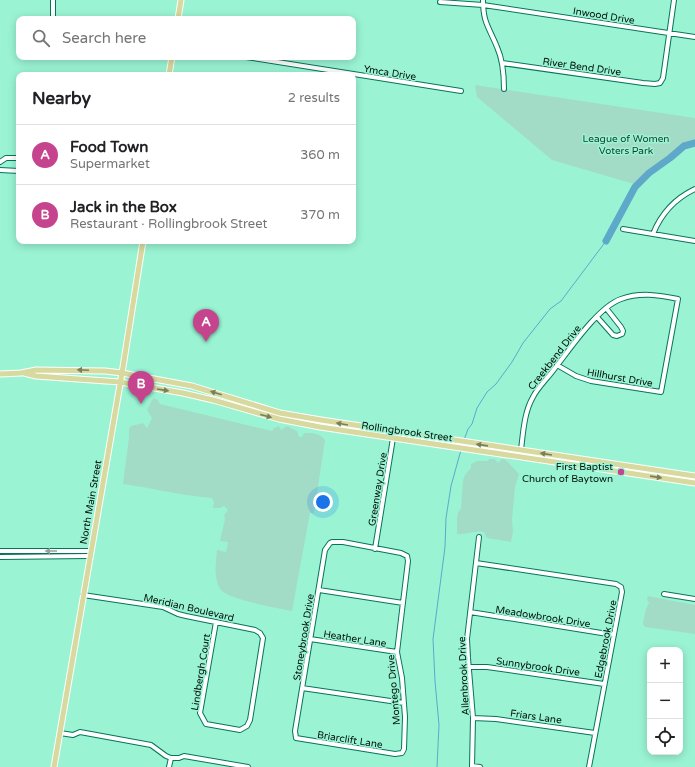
<!DOCTYPE html>
<html lang="en">
<head>
<meta charset="utf-8">
<style>
	:root { --surface:#fff; --page:#f2f2f2; --text:#202124; --muted:#757577; --line:#e0e0e0; --accent:#c6448d }
	body { margin:0; font-family:"Varela Round",sans-serif; background:var(--page); color:var(--text) }
	.controls { position:absolute; right:12px; bottom:12px; display:grid; overflow:hidden; border-radius:8px; box-shadow:0 2px 10px #0003 }
	.controls button { width:36px; height:36px; display:grid; place-items:center; padding:0; border:0; border-bottom:1px solid var(--line); background:var(--surface); color:var(--text); font:20px sans-serif }
	.you { position:absolute; left:323px; top:502px; width:14px; height:14px; margin:-10px; border:3px solid #fff; border-radius:50%; background:#1a73e8; box-shadow:0 0 0 6px #1a73e833 }
	.badge { display:grid; place-items:center; width:26px; height:26px; border-radius:50%; background:var(--accent); color:#fff; font-size:13px; font-weight:700 }
	.pin { position:absolute; translate:-50% -33px; filter:drop-shadow(0 1px 2px #0008) }
	.pin::after { content:''; position:absolute; top:21px; width:14px; height:12px; background:inherit; clip-path:polygon(0 0,100% 0,50% 100%) }
	.list { margin:0; padding:0; list-style:none }
	h2 { display:flex; justify-content:space-between; align-items:center; height:52px; margin:0; padding:0 16px; font-size:17px }
	h2 small { font-size:13px; font-weight:400; color:var(--muted) }
	.list li { display:grid; grid-template-columns:26px 1fr auto; gap:12px; align-items:center; box-sizing:border-box; height:60px; padding:0 16px; border-top:1px solid var(--line) }
	.list b { display:block; font-size:15px; white-space:nowrap }
	.list p { margin:0; font-size:13px; white-space:nowrap; color:var(--muted) }
	.list em { font-size:13px; font-style:normal; color:var(--muted) }
	.icon { flex:none; width:22px; height:22px; fill:none; stroke:currentColor; stroke-width:2; stroke-linecap:round; stroke-linejoin:round }
	.map { position:relative; flex:none; width:695px; height:767px; overflow:hidden }
	.search { position:absolute; background:var(--surface); box-shadow:0 2px 10px #0003; left:16px; top:16px; width:340px; height:44px; display:flex; align-items:center; gap:10px; box-sizing:border-box; padding:0 14px; border-radius:8px; color:var(--muted); font-size:15px }
	.panel { position:absolute; background:var(--surface); box-shadow:0 2px 10px #0003; left:16px; top:72px; width:340px; height:172px; border-radius:8px }
	.map>svg:first-child { display:block }
	.green { fill:#a2dcc7 }
	.lines { fill:none; stroke-linecap:round; stroke-linejoin:round }
	.stream { stroke:#5ea8ca; stroke-width:1 }
	.river { stroke:#5ea8ca; stroke-width:7 }
	.minor-casing { stroke:#07745a; stroke-width:6 }
	.major-casing { stroke:#fff; stroke-width:7 }
	.minor { stroke:#fff; stroke-width:4 }
	.major { stroke:#d8d99e; stroke-width:5 }
	.oneway { fill:#777f5b }
	.oneway2 { fill:#999f9d }
	.poi-dot { fill:#c6448d; stroke:#9af4d4; stroke-width:1.5 }
	.labels { text-anchor:middle; stroke-width:3; stroke-linejoin:round; paint-order:stroke }
	.street-label { font-size:10px; fill:#001009; stroke:#9af4d4 }
	.park-label { font-size:10px; fill:#153a2e; stroke:#9af4d4 }
	.poi-label { font-size:10px; fill:#001009; stroke:#9af4d4; text-anchor:end }
</style>
</head>
<body>
<div class="map">
<svg width="695" height="767" viewBox="0 0 695 767">
	<rect width="100%" height="100%" fill="#9af4d4"/>
	<!-- green -->
	<path class="green" d="M475,85L695,118V141L687,143L634,184L552,160L477,97Z
		M154,398L158,400L160,404L272,431L274,428L279,426L281,430L287,426L297,431L299,437H302L304,433C313,433 320,433 325,440L314,513H310L292,611C280,609 227,599 221,590C213,578 216,563 217,550L226,552L228,542L220,541L225,519L224,515L228,510L224,506L220,508H213L214,502L212,498C183,496 152,488 123,484L129,437V429L131,426L143,423L147,428L152,418L147,410L152,400Z
		M489,459H495L498,463L502,459L506,460L519,474L515,487L512,519L513,532L511,542L487,538L484,532C478,530 465,535 457,534V518L458,513L461,508L463,480L465,475L471,468V464L477,461H488Z
		M648,596L695,605V634L645,627L643,624C644,618 645,609 649,603L647,599Z"/>
	<g class="lines">
		<!-- stream -->
		<path class="stream" d="M464,440L468,429L472,424L477,408L487,392L496,384L512,362L523,343L550,309L561,301L606,241
			M437,767L439,725L435,681L433,639L445,547L446,518L451,486L461,450"/>
		<!-- river -->
		<path class="river" d="M606,241L635,187L649,173L670,158L684,146L695,143"/>
		<defs>
			<path id="minor" d="M53,0V18
				M483,0C483,23 489,27 497,47C503,60 504,75 504,89
				M440,2L483,5L695,37
				M246,57L461,91
				M502,63L643,83L655,84L660,83L663,78L674,0
				M0,162L6,158H19
				M0,170L19,171
				M623,229L695,241
				M653,234C661,214 676,198 695,189
				M597,317L613,335L617,336L622,334L623,331L621,327L606,308
				M520,457C523,438 523,414 533,397C538,387 548,378 555,368C570,349 598,307 621,299C640,292 659,295 678,299L661,392L591,381L576,376L557,365
				M332,542H343L401,553L407,556L408,561L397,652L402,678L405,717L404,749L402,753L395,754L296,738L295,731L325,550L330,543Z
				M375,549L394,432
				M0,551H90
				M0,557L89,556
				M476,563L616,584L621,587L622,592L589,767
				M319,590L403,603
				M664,594L695,599
				M83,595L163,607L178,614L186,616L255,630L260,633L263,638L250,720L247,726L240,730L206,724L200,713L216,622
				M470,612L614,635
				M310,639L397,652
				M469,667H487L604,684
				M302,688L404,703
				M473,718L496,719L595,733
				M60,733L73,735L80,732L151,745L166,756L171,758H179L184,756L248,767
				M472,766L480,767
				M169,767L171,758
				M472,767L473,718L468,658L467,639L479,537"/>
			<path id="major" d="M178,19L181,0
				M169,75L172,57
				M24,373L36,376L120,382L183,393L213,400L279,419L320,427L695,483
				M0,374L21,373L36,370L105,371L122,373L192,386L280,413L321,420L695,476
				M54,767L123,367L143,241"/>
		</defs>
		<!-- minor casing -->
		<use href="#minor" class="minor-casing"/>
		<!-- major casing -->
		<use href="#major" class="major-casing"/>
		<!-- minor -->
		<use href="#minor" class="minor"/>
		<!-- major -->
		<use href="#major" class="major"/>
	</g>
	<!-- one-way arrows -->
	<defs><path id="oneway-solid" d="M-6-.8H1V-3.2L6.5 0L1 3.2V.8H-6Z"/></defs>
	<g class="oneway">
		<use href="#oneway-solid" transform="translate(83 370) rotate(-178)"/>
		<use href="#oneway-solid" transform="translate(163 390) rotate(9)"/>
		<use href="#oneway-solid" transform="translate(216 393) rotate(-163)"/>
		<use href="#oneway-solid" transform="translate(266 416) rotate(15)"/>
		<use href="#oneway-solid" transform="translate(342 424) rotate(-170)"/>
		<use href="#oneway-solid" transform="translate(482 445) rotate(-172)"/>
		<use href="#oneway-solid" transform="translate(546 454) rotate(-171)"/>
		<use href="#oneway-solid" transform="translate(656 477) rotate(8)"/>
	</g>
	<use class="oneway2" href="#oneway-solid" transform="translate(51 551) rotate(180)"/>
	<!-- markers -->
	<circle class="poi-dot" cx="621" cy="472" r="4"/>
	<g class="labels">
		<!-- street labels -->
		<g class="street-label">
			<text transform="translate(604 15) rotate(9)" y="4">Inwood Drive</text>
			<text transform="translate(582 66) rotate(8)" y="4">River Bend Drive</text>
			<text transform="translate(390 72) rotate(9)" y="4">Ymca Drive</text>
			<text transform="translate(554 357) rotate(-52)" y="4">Creekbend Drive</text>
			<text transform="translate(620 377) rotate(10)" y="4">Hillhurst Drive</text>
			<text transform="translate(407 431) rotate(8)" y="4">Rollingbrook Street</text>
			<text transform="translate(377 489) rotate(-81)" y="4">Greenway Drive</text>
			<text transform="translate(90 502) rotate(-80)" y="4">North Main Street</text>
			<text transform="translate(189 607) rotate(13)" y="4">Meridian Boulevard</text>
			<text transform="translate(543 616) rotate(9)" y="4">Meadowbrook Drive</text>
			<text transform="translate(303 637) rotate(-81)" y="4">Stoneybrook Drive</text>
			<text transform="translate(355 638) rotate(9)" y="4">Heather Lane</text>
			<text transform="translate(605 639) rotate(-79)" y="4">Edgebrook Drive</text>
			<text transform="translate(538 666) rotate(8)" y="4">Sunnybrook Drive</text>
			<text transform="translate(200 672) rotate(-81)" y="4">Lindbergh Court</text>
			<text transform="translate(463 676) rotate(-93)" y="4">Allenbrook Drive</text>
			<text transform="translate(393 690) rotate(-95)" y="4">Montego Drive</text>
			<text transform="translate(536 716) rotate(8)" y="4">Friars Lane</text>
			<text transform="translate(350 739) rotate(9)" y="4">Briarclift Lane</text>
		</g>
		<!-- park labels -->
		<g class="park-label">
			<text x="626" y="142">League of Women<tspan x="626" dy="12">Voters Park</tspan></text>
		</g>
		<!-- poi labels -->
		<g class="poi-label">
			<text x="613" y="470">First Baptist<tspan x="613" dy="12">Church of Baytown</tspan></text>
		</g>
	</g>
</svg>
<div class="controls">
<button>+</button>
<button>−</button>
<button><svg class="icon" aria-label="locate" viewBox="0 0 24 24"><circle cx="12" cy="12" r="6"/><path d="M12 2v4M12 18v4M2 12h4M18 12h4"/></svg></button>
</div>
<div class="you"></div>
<div class="pin badge" style="left:206px;top:342px">A</div>
<div class="pin badge" style="left:141px;top:404px">B</div>
<div class="search"><svg class="icon" aria-label="search" viewBox="0 0 24 24"><circle cx="10" cy="10" r="6"/><path d="M15 15l6 6"/></svg>Search here</div>
<section class="panel">
<h2>Nearby<small>2 results</small></h2>
<ul class="list">
<li><span class="badge">A</span><div><b>Food Town</b><p>Supermarket</p></div><em>360 m</em></li>
<li><span class="badge">B</span><div><b>Jack in the Box</b><p>Restaurant · Rollingbrook Street</p></div><em>370 m</em></li>
</ul>
</section>
</div>
</body>
</html>
